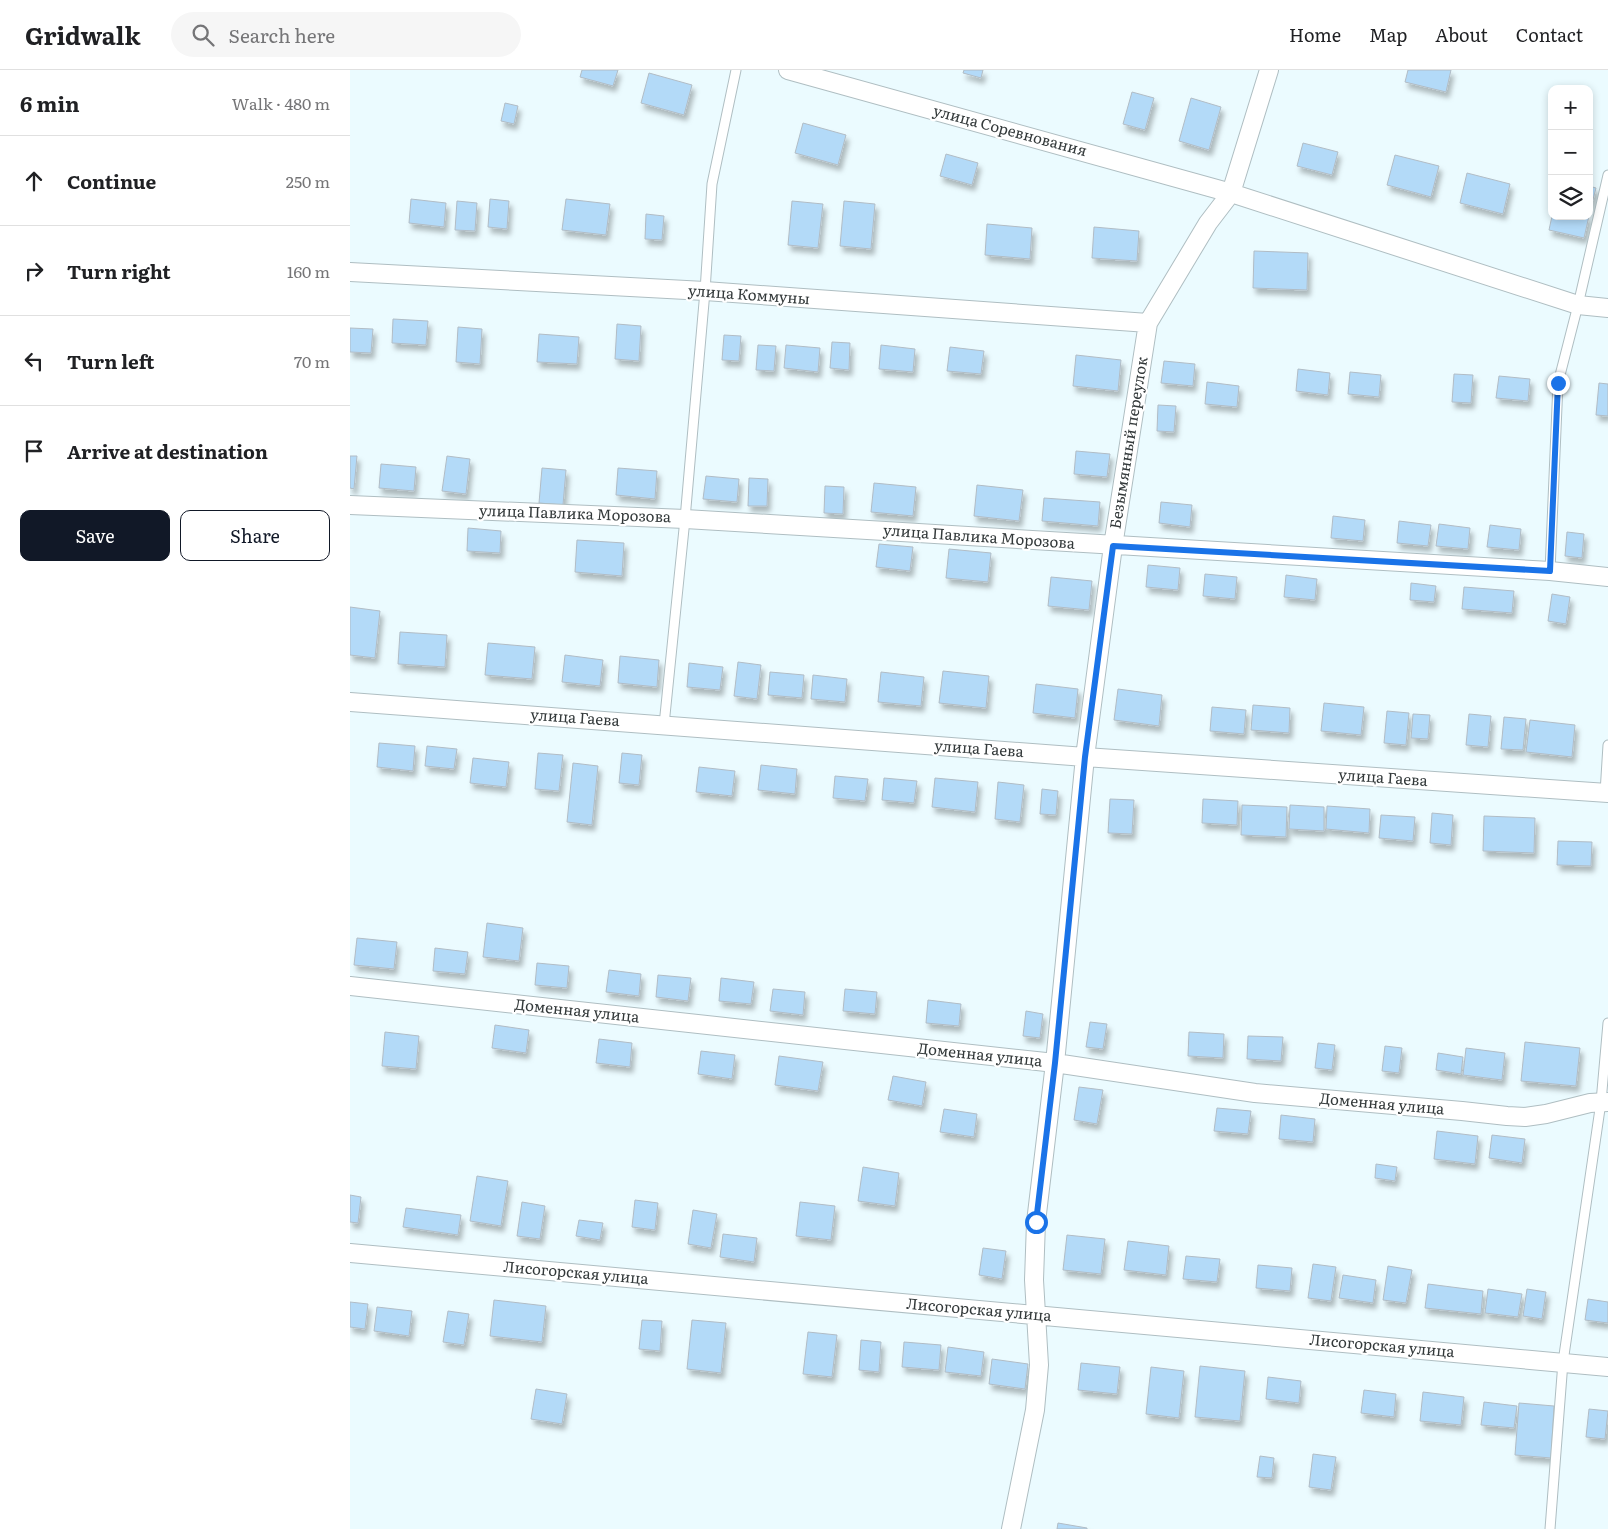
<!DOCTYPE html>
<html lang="en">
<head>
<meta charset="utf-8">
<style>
	:root { --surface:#fff; --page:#f6f6f6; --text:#202124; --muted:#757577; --line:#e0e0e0; --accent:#111827 }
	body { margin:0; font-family:Literata,serif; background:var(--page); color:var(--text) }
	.controls { position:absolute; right:15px; top:15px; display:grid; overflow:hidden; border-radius:10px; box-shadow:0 2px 8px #0003 }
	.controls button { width:45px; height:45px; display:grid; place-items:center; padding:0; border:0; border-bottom:1px solid var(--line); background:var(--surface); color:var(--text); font:25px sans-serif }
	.stop { position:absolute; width:15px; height:15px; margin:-11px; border:4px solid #1a73e8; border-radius:50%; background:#fff }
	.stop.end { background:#1a73e8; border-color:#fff; box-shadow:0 1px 5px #0008 }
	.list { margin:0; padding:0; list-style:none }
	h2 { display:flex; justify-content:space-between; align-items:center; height:65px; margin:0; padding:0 20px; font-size:21px }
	h2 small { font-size:16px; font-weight:400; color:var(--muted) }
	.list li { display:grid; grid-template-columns:32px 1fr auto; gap:15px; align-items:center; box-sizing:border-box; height:90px; padding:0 20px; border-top:1px solid var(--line) }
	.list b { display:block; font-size:19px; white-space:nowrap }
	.list em { font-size:16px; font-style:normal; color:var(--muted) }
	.actions { display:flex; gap:10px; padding:15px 20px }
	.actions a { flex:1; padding:11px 0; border:1px solid var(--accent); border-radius:10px; text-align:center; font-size:18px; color:var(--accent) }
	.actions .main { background:var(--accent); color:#fff }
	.icon { flex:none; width:28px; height:28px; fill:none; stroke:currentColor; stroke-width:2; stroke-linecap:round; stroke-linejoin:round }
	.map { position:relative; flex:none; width:1258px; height:1459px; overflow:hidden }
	header { display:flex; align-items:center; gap:30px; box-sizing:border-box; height:70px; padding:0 25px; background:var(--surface); border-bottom:1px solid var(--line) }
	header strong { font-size:24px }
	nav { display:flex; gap:28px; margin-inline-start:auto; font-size:18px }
	.search { width:350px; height:45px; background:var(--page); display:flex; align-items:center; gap:12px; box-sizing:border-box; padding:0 18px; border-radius:28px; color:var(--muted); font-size:19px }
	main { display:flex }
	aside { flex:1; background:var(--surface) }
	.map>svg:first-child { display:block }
	.building { fill:#b3daf8; stroke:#b1bcc5; filter:url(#shadow) }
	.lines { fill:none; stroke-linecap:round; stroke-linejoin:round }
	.service-casing { stroke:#afbec2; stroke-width:11 }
	.minor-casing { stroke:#afbec2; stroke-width:20 }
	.service { stroke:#fff; stroke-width:9 }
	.minor { stroke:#fff; stroke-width:18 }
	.route { stroke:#1a73e8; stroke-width:6 }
	.labels { text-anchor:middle; stroke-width:4.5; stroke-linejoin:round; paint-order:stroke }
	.street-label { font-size:15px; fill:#33393a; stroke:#fff }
</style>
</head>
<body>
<header>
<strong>Gridwalk</strong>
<div class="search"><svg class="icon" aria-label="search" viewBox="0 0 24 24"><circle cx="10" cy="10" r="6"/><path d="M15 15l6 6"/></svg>Search here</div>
<nav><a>Home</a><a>Map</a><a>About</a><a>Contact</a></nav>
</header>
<main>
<aside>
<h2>6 min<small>Walk · 480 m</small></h2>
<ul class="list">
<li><svg class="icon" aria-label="ahead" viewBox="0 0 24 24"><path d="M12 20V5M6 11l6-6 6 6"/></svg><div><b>Continue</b></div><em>250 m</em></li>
<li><svg class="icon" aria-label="right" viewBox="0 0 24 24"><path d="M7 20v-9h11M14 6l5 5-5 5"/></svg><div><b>Turn right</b></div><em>160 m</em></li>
<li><svg class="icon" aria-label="left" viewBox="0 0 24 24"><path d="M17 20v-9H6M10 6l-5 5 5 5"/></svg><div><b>Turn left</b></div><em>70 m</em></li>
<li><svg class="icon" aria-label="arrive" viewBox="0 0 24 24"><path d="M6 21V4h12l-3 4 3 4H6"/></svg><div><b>Arrive at destination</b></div></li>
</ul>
<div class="actions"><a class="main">Save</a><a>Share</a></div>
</aside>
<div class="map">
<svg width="1258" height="1459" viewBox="0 0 1258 1459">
	<defs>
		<filter id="shadow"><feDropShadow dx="3" dy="5.5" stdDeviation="2.5" flood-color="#0004"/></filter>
	</defs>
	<rect width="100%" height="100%" fill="#ebfbff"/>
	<!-- building -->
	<path class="building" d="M232,0H268L263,16L230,7Z
		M614,0H633L631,8L613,3Z
		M1058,0H1101L1096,22L1055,12Z
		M299,3L342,15L334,45L291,33Z
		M782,22L804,28L795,60L773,54Z
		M841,28L871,37L859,80L829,71Z
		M155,33L168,36L164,54L151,51Z
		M453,53L496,65L488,95L445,83Z
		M953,73L988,82L982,105L947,96Z
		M596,84L628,93L622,115L590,106Z
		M1045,85L1089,96L1081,127L1037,115Z
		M1117,103L1160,114L1153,144L1110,133Z
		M1239,116L1246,118L1239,145Z
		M61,129L96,133L94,157L59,153Z
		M140,129L159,131L157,159L138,157Z
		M216,129L260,134L256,165L212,160Z
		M107,131L127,133L125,161L105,160Z
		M442,131L473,134L468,178L438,175Z
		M494,131L525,134L521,179L490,176Z
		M296,144L314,146L312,170L295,169Z
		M1202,146H1239L1234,168L1199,160Z
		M637,154L682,158L680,189L635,185Z
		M744,157L789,161L787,191L742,188Z
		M904,181L958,183L957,220L903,218Z
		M43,249L78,251L76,275L42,273Z
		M267,254L291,256L289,291L265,289Z
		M108,257L132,259L130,294L106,292Z
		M0,258L23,259L21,283L0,282Z
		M189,264L229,267L227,294L187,292Z
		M374,265L391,266L389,291L372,290Z
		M482,272L500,273L499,300L480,298Z
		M408,275L426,276L424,301L406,300Z
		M436,275L470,278L468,302L434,298Z
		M531,275L565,279L563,302L529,299Z
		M600,277L634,281L631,304L597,301Z
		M726,285L771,290L768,321L723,316Z
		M814,291L845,294L843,316L811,313Z
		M948,299L980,303L978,325L946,321Z
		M1000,302L1031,305L1029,327L998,324Z
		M1104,304L1123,305L1121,333L1102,332Z
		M1149,306L1180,309L1178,331L1146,328Z
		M857,312L889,316L887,337L855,334Z
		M1249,313L1258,314V346L1246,345Z
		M808,335L826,336L824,362L807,361Z
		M726,381L760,384L757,407L724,404Z
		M0,386H7L4,419L0,418Z
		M97,386L120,389L116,424L92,421Z
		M31,394L66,397L64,421L29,418Z
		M192,398L216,400L213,435L189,433Z
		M268,398L307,401L305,429L266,425Z
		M356,406L389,409L387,432L353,429Z
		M399,408L418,409L417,436H398Z
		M524,413L566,417L563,446L521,442Z
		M627,415L673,420L669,451L624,446Z
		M475,416L494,417L493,444L474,443Z
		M694,428L750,432L748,456L692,451Z
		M811,432L842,435L840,457L809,453Z
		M983,446L1015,450L1013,471L981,468Z
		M1049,451L1081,455L1078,476L1047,473Z
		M1089,454L1120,458L1118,479L1086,476Z
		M1140,455L1171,459L1169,480L1137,477Z
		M118,458L151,461L150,483L117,481Z
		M1217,462L1234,464L1232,488L1215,486Z
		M227,470L274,473L272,506L225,502Z
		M529,474L563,477L560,501L526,497Z
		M599,479L641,483L638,512L596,508Z
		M798,495L830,498L828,520L796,517Z
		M855,504L887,507L885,529L853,526Z
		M936,505L967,509L965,530L934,527Z
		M701,507L742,511L739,540L698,536Z
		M1061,513L1086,516L1084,532L1060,530Z
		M1114,517L1164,521L1162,543L1112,539Z
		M1202,524L1220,527L1216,554L1198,551Z
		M0,537L30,541L25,588L0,585Z
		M50,562L97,565L95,597L48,594Z
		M138,573L185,577L182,609L135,605Z
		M215,585L253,590L250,616L212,612Z
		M270,586L309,590L307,617L268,613Z
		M388,592L411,595L407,629L384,626Z
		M339,593L373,597L370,620L337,617Z
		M593,601L639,606L636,638L589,633Z
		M420,602L454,605L452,628L418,625Z
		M531,602L574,607L571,636L528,632Z
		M463,605L497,609L495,632L461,629Z
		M686,614L728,619L725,648L683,643Z
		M768,619L812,625L809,656L764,650Z
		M974,633L1014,637L1011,665L971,661Z
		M903,635L940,638L939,663L901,660Z
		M862,637L896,640L894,664L860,661Z
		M1037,641L1059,643L1056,675L1034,673Z
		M1063,644L1080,645L1078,669L1061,668Z
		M1119,644L1141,646L1138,677L1116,675Z
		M1154,647L1176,649L1173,680L1151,679Z
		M1180,650L1225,655L1222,687L1176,682Z
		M29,673L65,676L63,701L27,697Z
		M77,676L107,679L104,699L75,696Z
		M188,683L213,685L209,721L185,719Z
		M272,683L292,685L289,715L269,713Z
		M123,688L159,692L156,717L120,713Z
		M223,693L248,696L242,755L217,752Z
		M411,695L447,699L445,724L408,720Z
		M349,697L385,701L382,726L346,722Z
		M485,706L518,709L515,731L483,728Z
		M534,708L567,711L564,733L532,730Z
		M585,708L628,712L625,742L582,737Z
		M648,712L674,715L670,752L645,749Z
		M692,719L708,721L706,745L690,744Z
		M760,729L784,730L782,764L758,763Z
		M853,729L888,731L887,755L852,753Z
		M892,735L937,737L936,767L891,765Z
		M940,735L974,737V761L939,759Z
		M977,736L1020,739L1019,763L976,759Z
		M1082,743L1103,745L1101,775L1080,773Z
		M1031,745L1065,747L1063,771L1029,768Z
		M1134,746L1185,748L1184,783L1133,781Z
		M1208,771L1242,772L1241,796L1207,795Z
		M137,853L173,858L169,891L133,887Z
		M7,868L47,872L44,899L4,895Z
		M85,878L118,882L115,904L83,901Z
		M187,893L219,896L217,918L185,915Z
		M259,900L291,904L289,926L256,922Z
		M308,905L341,908L338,931L306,927Z
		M371,908L404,912L401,934L369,931Z
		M423,919L455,922L453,945L420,941Z
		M495,919L527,922L525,944L493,941Z
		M578,930L611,934L609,956L576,953Z
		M676,941L693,944L690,968L673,966Z
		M740,952L757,954L753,979L736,977Z
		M145,955L179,960L176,983L142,978Z
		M35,962L69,966L66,999L32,996Z
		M839,962L874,964L873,988L838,986Z
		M898,966L933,967L931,991L897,989Z
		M249,969L282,973L280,997L246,993Z
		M1175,972L1230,978L1226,1016L1171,1011Z
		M968,973L985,975L982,1000L965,998Z
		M1035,976L1052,978L1049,1003L1032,1001Z
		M1116,978L1155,983L1152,1010L1113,1005Z
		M351,981L385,985L382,1009L348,1004Z
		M1088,983L1113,987L1111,1004L1086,1000Z
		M429,986L473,992L468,1021L425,1015Z
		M543,1006L576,1012L572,1036L538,1030Z
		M729,1017L753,1020L747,1054L724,1050Z
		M867,1038L901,1041L898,1064L864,1061Z
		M594,1039L627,1044L624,1067L590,1062Z
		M931,1045L965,1049L963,1072L929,1069Z
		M1087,1061L1128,1066L1125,1094L1084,1089Z
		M1142,1065L1175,1069L1172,1093L1139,1088Z
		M1026,1094L1047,1097L1045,1111L1025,1108Z
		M513,1097L549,1103L545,1136L508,1131Z
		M127,1106L158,1111L151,1156L120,1151Z
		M0,1125L11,1127L8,1153L0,1152Z
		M285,1130L308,1133L305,1160L282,1157Z
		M172,1132L195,1136L190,1169L167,1166Z
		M450,1132L485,1136L481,1170L446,1166Z
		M56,1138L111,1145L108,1165L53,1157Z
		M343,1140L367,1144L361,1178L338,1174Z
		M229,1150L253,1153L250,1170L226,1166Z
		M373,1164L407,1168L404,1192L370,1187Z
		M717,1165L755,1169L751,1204L713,1200Z
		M778,1171L819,1176L816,1205L774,1200Z
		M633,1178L656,1181L652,1209L629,1205Z
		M836,1186L870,1189L867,1212L833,1209Z
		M963,1194L986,1197L981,1231L958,1228Z
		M908,1195L942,1198L940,1221L906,1218Z
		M1038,1196L1062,1200L1056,1233L1033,1230Z
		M993,1205L1026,1210L1023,1233L989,1228Z
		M1078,1214L1133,1221L1131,1244L1075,1238Z
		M1138,1219L1172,1224L1168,1247L1135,1243Z
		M1177,1219L1196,1222L1192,1249L1173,1246Z
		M1238,1229L1258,1232V1253L1235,1250Z
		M144,1230L196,1236L192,1272L140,1266Z
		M0,1232L18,1234L15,1259L0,1257Z
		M27,1237L62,1241L59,1266L24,1261Z
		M98,1241L119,1244L114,1275L93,1272Z
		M292,1250L312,1251L310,1281L289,1279Z
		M342,1250L376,1253L371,1303L337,1299Z
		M458,1262L487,1265L482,1307L453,1304Z
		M511,1270L531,1272L529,1302L509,1300Z
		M554,1272L591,1275L589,1300L552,1297Z
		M598,1277L634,1282L631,1306L595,1302Z
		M642,1289L678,1294L675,1319L639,1314Z
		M731,1293L770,1297L767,1324L728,1320Z
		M850,1296L895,1301L890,1351L845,1347Z
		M801,1297L834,1301L829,1348L796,1344Z
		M918,1307L951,1311L949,1333L916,1329Z
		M186,1319L217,1324L212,1354L181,1349Z
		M1014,1320L1046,1324L1044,1347L1011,1343Z
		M1073,1322L1114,1327L1111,1355L1070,1351Z
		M1134,1332L1167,1336L1164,1358L1131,1355Z
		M1169,1333L1204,1336L1201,1388L1165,1385Z
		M1239,1339L1258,1341L1255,1369L1236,1367Z
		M963,1384L986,1387L981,1420L959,1417Z
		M910,1386L924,1388L922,1408L907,1407Z
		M708,1453L737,1458V1459H707Z"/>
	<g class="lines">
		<defs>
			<path id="service" d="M1200,501L1208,313L1228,235L1258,105
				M314,655L335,449L355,221L362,114L386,0
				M1255,723L1258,675
				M1200,1459L1213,1292L1251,1032L1258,953"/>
			<path id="minor" d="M438,0L881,123L1228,235L1258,238
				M0,202L355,221L798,253
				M0,435L335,449L1200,501L1258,507
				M0,632L735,687L1258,723
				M0,916L705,993L905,1023L1112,1041L1157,1046L1175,1047L1196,1044L1240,1033L1258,1032
				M0,1183L1258,1297
				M661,1459L685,1340L689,1295L684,1210L686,1152L705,993L735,687L763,476L798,253L858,153L881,123L919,0"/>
		</defs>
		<!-- service casing -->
		<use href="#service" class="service-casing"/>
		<!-- minor casing -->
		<use href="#minor" class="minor-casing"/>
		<!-- service -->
		<use href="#service" class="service"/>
		<!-- minor -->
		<use href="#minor" class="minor"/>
	</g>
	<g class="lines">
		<!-- route -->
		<path class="route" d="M686,1152L705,993L735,687L763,476L1200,501L1208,313"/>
	</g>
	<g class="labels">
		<!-- street labels -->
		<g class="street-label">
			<text transform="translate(660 61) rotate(15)" y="5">улица Соревнования</text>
			<text transform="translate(399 225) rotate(4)" y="5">улица Коммуны</text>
			<text transform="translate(779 373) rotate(-81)" y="5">Безымянный переулок</text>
			<text transform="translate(225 444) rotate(2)" y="5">улица Павлика Морозова</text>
			<text transform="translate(629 467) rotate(4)" y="5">улица Павлика Морозова</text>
			<text transform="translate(225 648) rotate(4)" y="5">улица Гаева</text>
			<text transform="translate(629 679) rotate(4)" y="5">улица Гаева</text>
			<text transform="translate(1033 708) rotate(4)" y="5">улица Гаева</text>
			<text transform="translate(227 941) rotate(6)" y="5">Доменная улица</text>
			<text transform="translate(630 985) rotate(6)" y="5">Доменная улица</text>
			<text transform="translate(1032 1034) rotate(5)" y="5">Доменная улица</text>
			<text transform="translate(226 1203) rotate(5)" y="5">Лисогорская улица</text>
			<text transform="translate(629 1240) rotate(5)" y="5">Лисогорская улица</text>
			<text transform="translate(1032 1276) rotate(5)" y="5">Лисогорская улица</text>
		</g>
	</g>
</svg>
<div class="controls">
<button>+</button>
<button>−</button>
<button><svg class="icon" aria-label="layers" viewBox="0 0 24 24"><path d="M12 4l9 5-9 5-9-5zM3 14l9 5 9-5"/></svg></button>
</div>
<div class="stop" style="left:686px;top:1152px"></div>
<div class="stop end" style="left:1208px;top:313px"></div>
</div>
</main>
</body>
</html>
